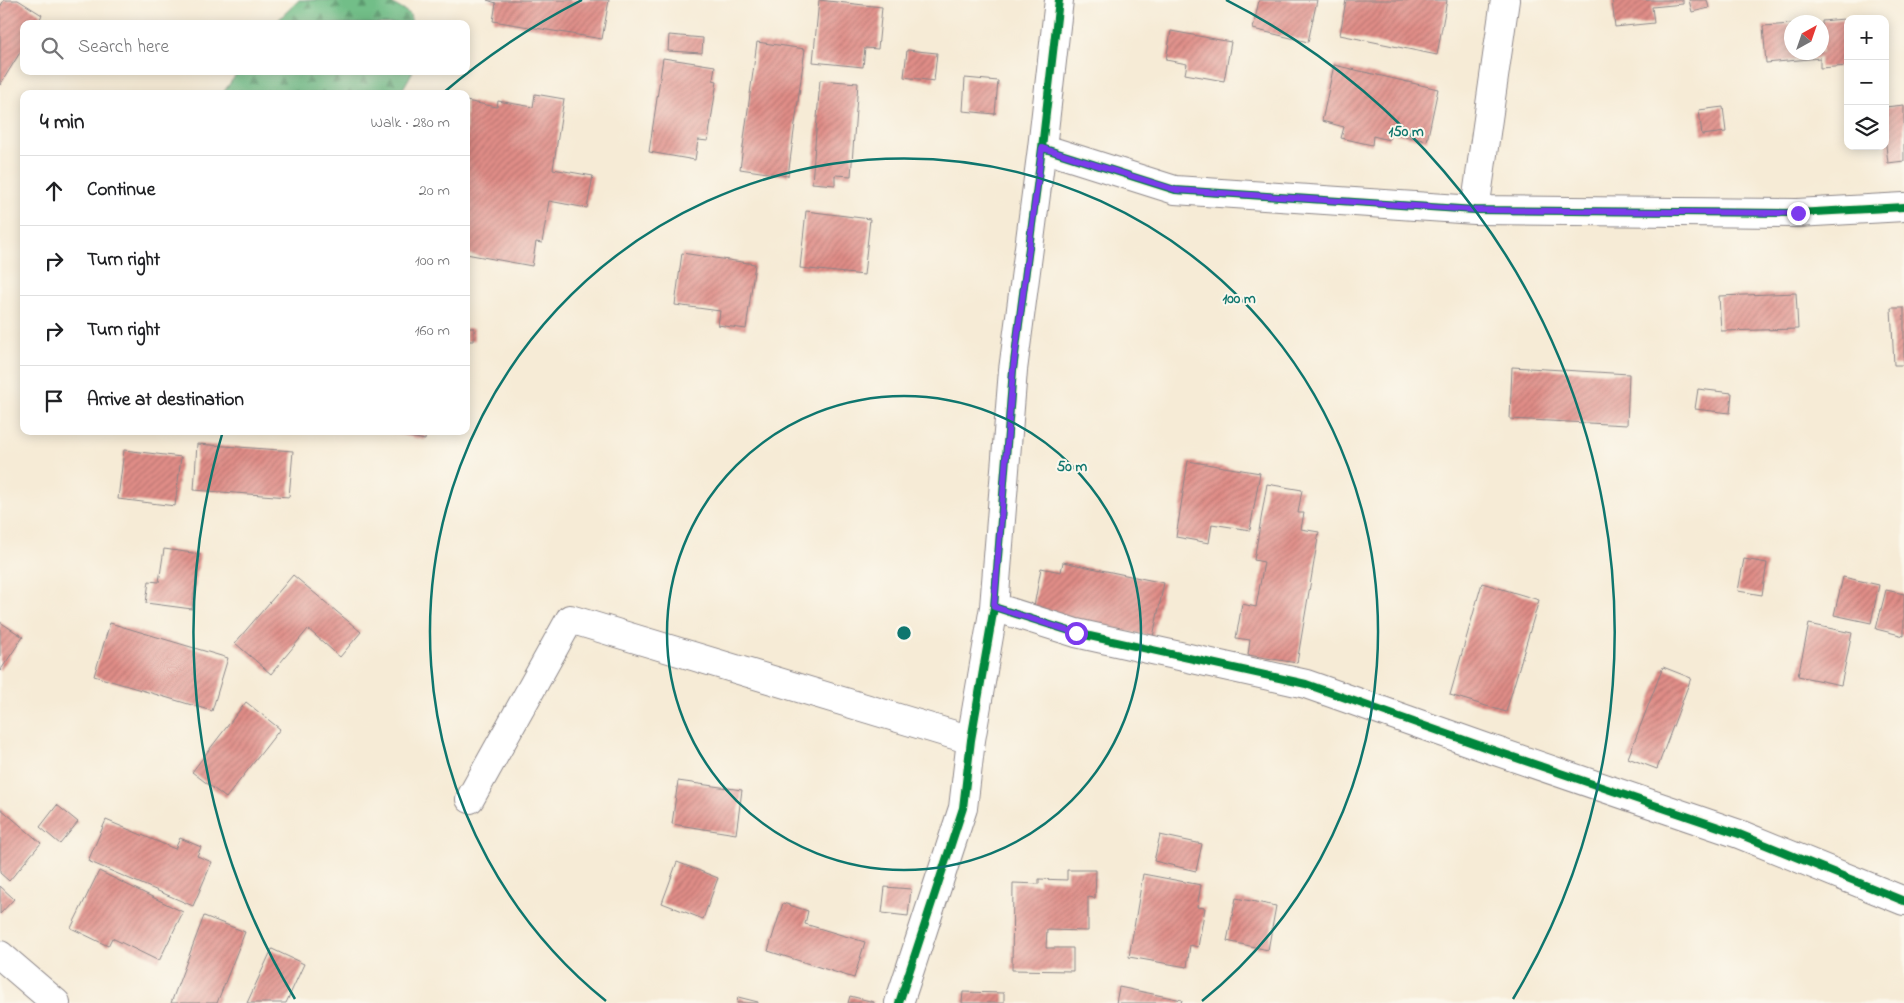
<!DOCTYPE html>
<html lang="en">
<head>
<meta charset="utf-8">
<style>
	:root { --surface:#fff; --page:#f2f2f2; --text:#202124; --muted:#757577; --line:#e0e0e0 }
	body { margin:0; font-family:"Indie Flower",sans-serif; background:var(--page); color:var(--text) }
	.controls { position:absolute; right:15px; top:15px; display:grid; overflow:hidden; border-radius:10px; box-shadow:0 2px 12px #0003 }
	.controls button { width:45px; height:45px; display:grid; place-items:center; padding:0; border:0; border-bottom:1px solid var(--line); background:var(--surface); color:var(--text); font:25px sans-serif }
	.compass { position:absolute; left:1784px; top:15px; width:45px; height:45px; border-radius:50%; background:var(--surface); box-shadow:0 2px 12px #0003; rotate:40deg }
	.stop { position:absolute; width:15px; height:15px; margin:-11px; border:4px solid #7c3aed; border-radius:50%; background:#fff }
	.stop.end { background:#7c3aed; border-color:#fff; box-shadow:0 1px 5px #0008 }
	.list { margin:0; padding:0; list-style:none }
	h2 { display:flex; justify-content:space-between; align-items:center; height:65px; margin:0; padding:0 20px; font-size:21px }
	h2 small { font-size:16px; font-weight:400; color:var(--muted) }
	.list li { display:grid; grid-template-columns:32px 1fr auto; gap:15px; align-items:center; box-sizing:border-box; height:70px; padding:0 20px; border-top:1px solid var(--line) }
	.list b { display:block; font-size:19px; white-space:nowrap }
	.list em { font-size:16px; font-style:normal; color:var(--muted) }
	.icon { flex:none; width:28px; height:28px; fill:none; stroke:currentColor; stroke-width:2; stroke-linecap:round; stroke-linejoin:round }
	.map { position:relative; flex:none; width:1904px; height:1003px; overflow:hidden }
	.search { position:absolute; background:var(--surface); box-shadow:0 2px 12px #0003; left:20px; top:20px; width:450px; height:55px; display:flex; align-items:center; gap:12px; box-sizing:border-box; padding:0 18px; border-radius:10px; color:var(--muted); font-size:19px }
	.panel { position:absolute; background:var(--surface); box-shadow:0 2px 12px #0003; left:20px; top:90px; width:450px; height:345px; border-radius:10px }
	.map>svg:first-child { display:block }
	.forest { fill:url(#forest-firs); stroke:#4a7062 }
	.building { fill:url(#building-hatch) }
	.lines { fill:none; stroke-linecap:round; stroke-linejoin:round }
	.street-casing { stroke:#8c8688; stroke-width:30 }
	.street { stroke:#fff; stroke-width:28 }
	.cycleway-casing { stroke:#fbf7ec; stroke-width:11 }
	.cycleway { stroke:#00873e; stroke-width:8 }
	.route { stroke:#7c3aed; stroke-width:6 }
	.ring { fill:none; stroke:#0f766e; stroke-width:2.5 }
	.centre { fill:#0f766e; stroke:#fbf7ec; stroke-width:2.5 }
	.ring-label { font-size:15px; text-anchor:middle; font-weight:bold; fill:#0f766e; stroke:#fbf7ec; stroke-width:4; stroke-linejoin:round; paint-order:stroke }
</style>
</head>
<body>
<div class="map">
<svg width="1904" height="1003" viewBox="0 0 1904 1003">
	<defs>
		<pattern id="forest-firs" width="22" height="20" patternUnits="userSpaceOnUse" patternTransform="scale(1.25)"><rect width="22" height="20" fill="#72be88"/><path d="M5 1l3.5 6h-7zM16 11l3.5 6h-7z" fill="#5d9a70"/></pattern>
		<pattern id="building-hatch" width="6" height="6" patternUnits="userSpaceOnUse" patternTransform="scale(1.25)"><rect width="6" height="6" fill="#e08d87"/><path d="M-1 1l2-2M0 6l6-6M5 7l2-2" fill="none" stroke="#b57370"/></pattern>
	</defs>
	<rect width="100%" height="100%" fill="#fbf7ec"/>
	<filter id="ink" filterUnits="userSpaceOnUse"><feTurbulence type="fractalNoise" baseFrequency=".02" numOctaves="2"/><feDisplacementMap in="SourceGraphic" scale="10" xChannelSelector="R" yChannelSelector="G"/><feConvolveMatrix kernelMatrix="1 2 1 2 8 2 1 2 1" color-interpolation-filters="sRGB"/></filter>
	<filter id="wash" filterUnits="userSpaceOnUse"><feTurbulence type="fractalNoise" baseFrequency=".0096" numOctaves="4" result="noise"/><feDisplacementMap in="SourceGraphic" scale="20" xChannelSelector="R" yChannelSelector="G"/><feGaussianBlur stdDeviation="1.12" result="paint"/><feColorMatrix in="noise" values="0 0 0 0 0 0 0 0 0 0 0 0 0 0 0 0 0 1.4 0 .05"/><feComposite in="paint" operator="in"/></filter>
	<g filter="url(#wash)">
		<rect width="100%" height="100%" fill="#f6ebd6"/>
		<!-- forest -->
		<path class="forest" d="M299,0H386L410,14L412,24H274Z
			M239,71H413L400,94H222Z"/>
		<g id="blocks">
			<!-- building -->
			<path class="building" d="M4,0H18L42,15L37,24H24V46L0,85V7Z
				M487,0H609L602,39L493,21L496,3Z
				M819,0L882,7L878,49L865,48L863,67L813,62Z
				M1259,0H1317L1308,42L1253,29Z
				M1346,0H1447L1437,55L1340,35Z
				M1612,0H1683V4L1652,7L1654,23L1615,27Z
				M1689,0H1707L1709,8L1692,12Z
				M1844,19L1848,66L1820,68V58L1766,63L1763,26L1792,24V52H1822V21Z
				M1171,31L1231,42L1224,81L1185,74L1187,64L1166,60Z
				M669,35L703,38L702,53L668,51Z
				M757,42L805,49L788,176L740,169Z
				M907,50L937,53L934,81L904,77Z
				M663,58L715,66L713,80L717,81L708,141L698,140L695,160L649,152Z
				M1334,65L1438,89L1427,141L1391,133L1389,140L1373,136L1372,145L1341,138L1344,127L1322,121Z
				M965,78L998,81L995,114L963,111Z
				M820,80L858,83L851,176L835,175V185L812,183Z
				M535,94L564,99L553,169L593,176L587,208L549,201L542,243L536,242L532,266L466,254V101L497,107L498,101L533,107Z
				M1904,105V161L1888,163L1885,137V107Z
				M1723,107L1726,132L1702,135L1699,110Z
				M806,211L870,219L864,275L800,268Z
				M682,253L755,264L746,329L718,325L720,311L675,305Z
				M1796,293L1798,329L1721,331L1719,296Z
				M1891,308H1904V365H1894Z
				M466,328H474V341H466Z
				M1512,367L1629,374L1627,425L1510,419Z
				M1698,389L1732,393L1730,413L1695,409Z
				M382,431H426L425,440Z
				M197,444L293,451L289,497L194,490Z
				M124,450L181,457L175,506L118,499Z
				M1188,461L1260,473L1250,530L1212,524L1209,543L1176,537Z
				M1267,484L1302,490L1298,513H1304L1301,529L1319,532L1297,663L1248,655L1250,640L1236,638L1242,604L1256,607L1264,562L1254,560Z
				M164,549L200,554L192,609L146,603L149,581L159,582Z
				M1744,559L1767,563L1762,595L1738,591Z
				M1063,562L1164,583L1153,637L1033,612L1041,568L1061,572Z
				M293,575L361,632L340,657L308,629L271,674L235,643Z
				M1843,577L1879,585L1871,623L1834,615Z
				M1482,583L1539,600L1506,712L1450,695Z
				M1886,590L1904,594V636L1876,629Z
				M0,622L23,637L0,671Z
				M110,623L228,658L212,711L94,676Z
				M1809,624L1852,633L1841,685L1798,676Z
				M1663,667L1691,678L1657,769L1628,758Z
				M246,702L280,729L226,798L192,772Z
				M678,781L742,790L736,834L672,824Z
				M57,805L78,822L60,844L40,827Z
				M0,808L41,843L9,881L0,873Z
				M106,820L175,849L180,838L201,847L197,856L212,862L193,906L88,861Z
				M1160,835L1202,844L1196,871L1154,861Z
				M677,862L718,878L703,919L662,903Z
				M1067,870H1096L1095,898L1088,897V931L1047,930L1046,948H1073V971L1012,970L1013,883L1039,884V879L1067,880Z
				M99,871L183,912L159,961L112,938L108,946L71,928Z
				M1143,874L1201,885L1197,907L1205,908L1198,947L1190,945L1187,967L1129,957Z
				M0,886L14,899L0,914Z
				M885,887L911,889L908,916L882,913Z
				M1236,898L1276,906L1268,950L1227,941Z
				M783,903L808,911L805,924L865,942L854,978L768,951Z
				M204,916L245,932L217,1003H171Z
				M272,949L304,964L286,1003H247Z
				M1119,987L1182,1000L1181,1003H1116Z
				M963,992L1004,993V1003H962Z
				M850,996L874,1002V1003H848Z
				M738,997L758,1002V1003H737Z"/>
		</g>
	</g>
	<g filter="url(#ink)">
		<use href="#blocks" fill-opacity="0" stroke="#8c8688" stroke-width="1"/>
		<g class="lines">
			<defs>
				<path id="street" d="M1042,148L1175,190L1475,210L1797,213L1904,207
					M1475,210L1505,0
					M994,607L1076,633L1306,684L1487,748L1739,834L1904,901
					M470,799L570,619L971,740
					M0,955L56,1003
					M899,1003L963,808L971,740L994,607L1013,370L1042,148L1059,0"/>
			</defs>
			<!-- street casing -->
			<use href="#street" class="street-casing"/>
			<!-- street -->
			<use href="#street" class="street"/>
			<defs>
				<path id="cycleway" d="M1042,148L1175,190L1475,210L1797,213L1904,207
					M994,607L1076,633L1306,684L1487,748L1739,834L1904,901
					M899,1003L963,808L971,740L994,607L1013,370L1042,148L1059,0"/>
			</defs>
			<!-- cycleway casing -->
			<use href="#cycleway" class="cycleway-casing"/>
			<!-- cycleway -->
			<use href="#cycleway" class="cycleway"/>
		</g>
	</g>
	<g class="lines" filter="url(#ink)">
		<!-- route -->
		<path class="route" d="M1076,633L994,607L1013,370L1042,148L1176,190L1475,210L1798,213"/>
	</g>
	<!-- distance rings -->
	<g class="ring">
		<circle cx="904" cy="633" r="237"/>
		<path d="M606 1001A474 474 0 1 1 1202 1001"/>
		<path d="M295 999A710 710 0 0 1 223 431M443 93A710 710 0 0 1 582 0M1226 0A710 710 0 0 1 1513 999"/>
	</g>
	<circle cx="904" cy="633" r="8" class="centre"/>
	<g class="ring-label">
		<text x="1406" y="136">150 m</text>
		<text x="1239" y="303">100 m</text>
		<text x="1072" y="471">50 m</text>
	</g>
</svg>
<div class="controls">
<button>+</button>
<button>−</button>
<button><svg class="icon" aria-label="layers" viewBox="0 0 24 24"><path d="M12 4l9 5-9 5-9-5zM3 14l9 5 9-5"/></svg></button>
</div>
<svg class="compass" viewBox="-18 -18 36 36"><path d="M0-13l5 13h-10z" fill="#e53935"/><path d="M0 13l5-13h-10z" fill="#757577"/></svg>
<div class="stop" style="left:1076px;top:633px"></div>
<div class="stop end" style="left:1798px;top:213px"></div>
<div class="search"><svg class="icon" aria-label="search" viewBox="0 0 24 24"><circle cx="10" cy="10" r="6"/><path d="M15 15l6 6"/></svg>Search here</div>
<section class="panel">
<h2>4 min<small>Walk · 280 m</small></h2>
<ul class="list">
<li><svg class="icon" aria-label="ahead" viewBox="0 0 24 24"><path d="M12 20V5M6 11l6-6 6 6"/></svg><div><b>Continue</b></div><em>20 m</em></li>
<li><svg class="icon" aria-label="right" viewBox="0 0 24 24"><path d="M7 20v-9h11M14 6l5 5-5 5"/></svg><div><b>Turn right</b></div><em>100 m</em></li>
<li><svg class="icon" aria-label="right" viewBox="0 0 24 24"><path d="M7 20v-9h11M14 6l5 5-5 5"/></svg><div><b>Turn right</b></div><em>160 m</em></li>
<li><svg class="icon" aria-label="arrive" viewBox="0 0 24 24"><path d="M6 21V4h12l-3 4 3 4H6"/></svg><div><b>Arrive at destination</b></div></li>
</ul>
</section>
</div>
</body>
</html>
